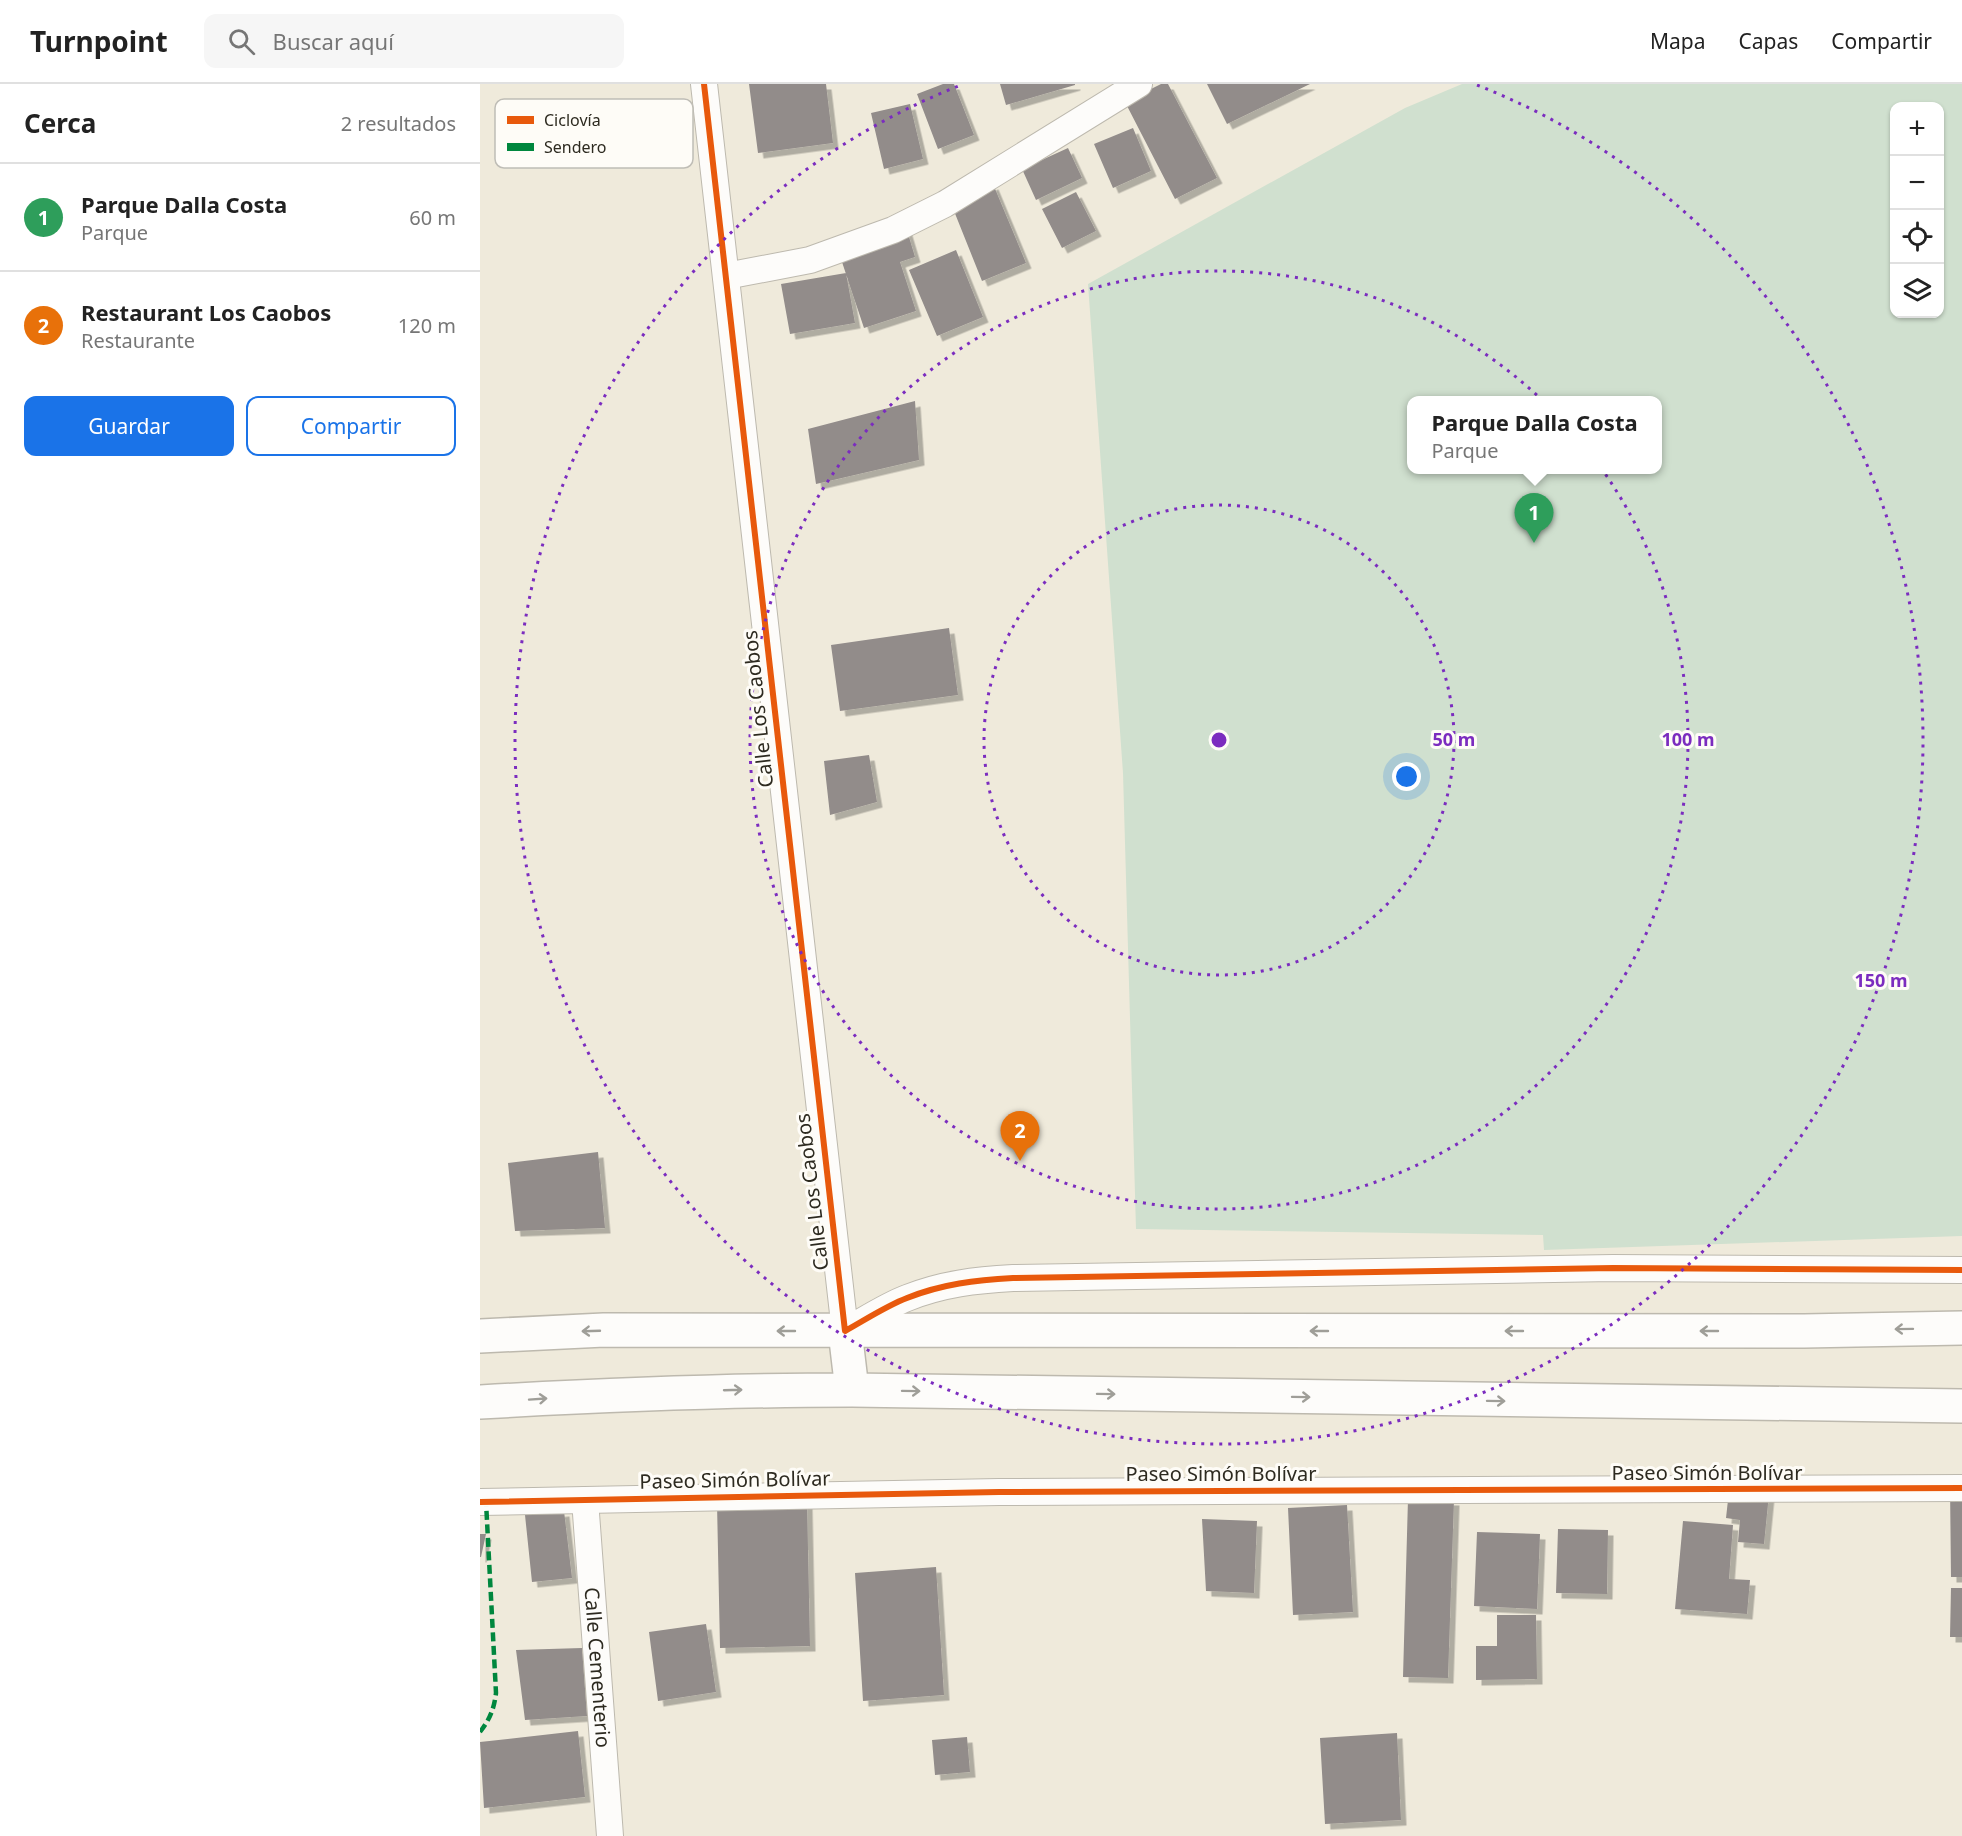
<!DOCTYPE html>
<html lang="es">
<head>
<meta charset="utf-8">
<style>
	:root { --surface:#fff; --page:#f6f6f6; --text:#222; --muted:#767676; --line:#e0e0e0; --accent:#1a73e8 }
	body { margin:0; font-family:"Noto Sans",sans-serif; background:var(--page); color:var(--text) }
	.controls { position:absolute; right:18px; top:18px; display:grid; overflow:hidden; border-radius:12px; box-shadow:0 2px 4px #0004 }
	.controls button { width:54px; height:54px; display:grid; place-items:center; padding:0; border:0; border-bottom:2px solid var(--line); background:var(--surface); color:var(--text); font:30px sans-serif }
	.you { position:absolute; left:927px; top:693px; width:21px; height:21px; margin:-15px; border:4px solid #fff; border-radius:50%; background:#1a73e8; box-shadow:0 0 0 9px #1a73e833 }
	.badge { display:grid; place-items:center; width:39px; height:39px; border-radius:50%; background:var(--accent); color:#fff; font-size:20px; font-weight:700 }
	.pin { position:absolute; translate:-50% -50px; filter:drop-shadow(0 2px 3px #0008) }
	.pin::after { content:''; position:absolute; top:32px; width:21px; height:18px; background:inherit; clip-path:polygon(0 0,100% 0,50% 100%) }
	.popup { position:absolute; left:927px; top:312px; width:255px; height:78px; box-sizing:border-box; display:grid; place-content:center; border-radius:12px; background:var(--surface); filter:drop-shadow(0 2px 4px #0005); font-size:20px; white-space:nowrap; color:var(--muted) }
	.popup b { font-size:22px; color:var(--text) }
	.popup::after { content:''; position:absolute; left:50%; top:100%; margin-left:-12px; border:12px solid transparent; border-top-color:var(--surface) }
	.list { margin:0; padding:0; list-style:none }
	h2 { display:flex; justify-content:space-between; align-items:center; height:78px; margin:0; padding:0 24px; font-size:26px }
	h2 small { font-size:20px; font-weight:400; color:var(--muted) }
	.list li { display:grid; grid-template-columns:39px 1fr auto; gap:18px; align-items:center; box-sizing:border-box; height:108px; padding:0 24px; border-top:2px solid var(--line) }
	.list b { display:block; font-size:22px; white-space:nowrap }
	.list p { margin:0; font-size:20px; white-space:nowrap; color:var(--muted) }
	.list em { font-size:20px; font-style:normal; color:var(--muted) }
	.actions { display:flex; gap:12px; padding:18px 24px }
	.actions a { flex:1; padding:14px 0; border:2px solid var(--accent); border-radius:12px; text-align:center; font-size:21px; color:var(--accent) }
	.actions .main { background:var(--accent); color:#fff }
	.icon { flex:none; width:33px; height:33px; fill:none; stroke:currentColor; stroke-width:2; stroke-linecap:round; stroke-linejoin:round }
	.map { position:relative; flex:none; width:1482px; height:1752px; overflow:hidden }
	header { display:flex; align-items:center; gap:36px; box-sizing:border-box; height:84px; padding:0 30px; background:var(--surface); border-bottom:2px solid var(--line) }
	header strong { font-size:28px }
	nav { display:flex; gap:33px; margin-inline-start:auto; font-size:21px }
	.search { width:420px; height:54px; background:var(--page); display:flex; align-items:center; gap:15px; box-sizing:border-box; padding:0 21px; border-radius:12px; color:var(--muted); font-size:22px }
	main { display:flex }
	aside { flex:1; background:var(--surface) }
	.map>svg:first-child { display:block }
	.green { fill:#d0e0cf; fill-rule:evenodd }
	.building { fill:#928c8a; filter:url(#shadow) }
	.lines { fill:none; stroke-linecap:round; stroke-linejoin:round }
	.street-casing { stroke:#bdb9ae; stroke-width:28 }
	.primary-casing { stroke:#bdb9ae; stroke-width:36 }
	.street { stroke:#fdfcfa; stroke-width:26 }
	.primary { stroke:#fdfcfa; stroke-width:33 }
	.quiet { stroke:#00873e; stroke-width:4.5; stroke-dasharray:9 4.5; stroke-linecap:butt }
	.cycleway-casing { stroke:#fefcf7; stroke-width:10 }
	.cycleway { stroke:#e8590c; stroke-width:6 }
	.oneway { stroke:#9f9e98 }
	.ring { fill:none; stroke:#7b2cbf; stroke-width:3; stroke-dasharray:3 6 }
	.labels { text-anchor:middle; stroke-width:6; stroke-linejoin:round; paint-order:stroke }
	.street-label { font-size:20px; fill:#2d2a20; stroke:#fefcf7 }
	.key { fill:#fefcf7; stroke:#bfbdb6; stroke-width:1.5 }
	.key-label { font-size:16px; fill:#2d2a20 }
	.centre { fill:#7b2cbf; stroke:#fefcf7; stroke-width:3 }
	.ring-label { font-size:18px; text-anchor:middle; font-weight:bold; fill:#7b2cbf; stroke:#fefcf7; stroke-width:6; stroke-linejoin:round; paint-order:stroke }
</style>
</head>
<body>
<header>
<strong>Turnpoint</strong>
<div class="search"><svg class="icon" aria-label="search" viewBox="0 0 24 24"><circle cx="10" cy="10" r="6"/><path d="M15 15l6 6"/></svg>Buscar aquí</div>
<nav><a>Mapa</a><a>Capas</a><a>Compartir</a></nav>
</header>
<main>
<aside>
<h2>Cerca<small>2 resultados</small></h2>
<ul class="list">
<li><span class="badge" style="background:#2e9e5b">1</span><div><b>Parque Dalla Costa</b><p>Parque</p></div><em>60 m</em></li>
<li><span class="badge" style="background:#e8710a">2</span><div><b>Restaurant Los Caobos</b><p>Restaurante</p></div><em>120 m</em></li>
</ul>
<div class="actions"><a class="main">Guardar</a><a>Compartir</a></div>
</aside>
<div class="map">
<svg width="1482" height="1752" viewBox="0 0 1482 1752">
	<defs>
		<filter id="shadow"><feDropShadow dx="5.5" dy="5.5" stdDeviation="0" flood-color="#0004"/></filter>
	</defs>
	<rect width="100%" height="100%" fill="#efeadb"/>
	<!-- green -->
	<path class="green" d="M982,0H1482V1152L1064,1166L1063,1151L656,1145L643,689L608,200L925,24ZM1460,22V230H1414V22ZM1177,316V386H931V316Z"/>
	<!-- building -->
	<path class="building" d="M269,0H346L353,59L278,69Z
		M463,0H474L494,51L458,65L437,10Z
		M520,0H595V1L526,21Z
		M681,0H688L737,94L695,115L645,18Z
		M727,0H830L747,40Z
		M430,20L443,75L404,85L391,29Z
		M653,44L671,87L633,104L614,60Z
		M588,64L602,94L556,116L542,85Z
		M513,100L546,179L502,197L470,117Z
		M596,108L616,147L582,164L562,125Z
		M426,143L435,173L420,178L436,227L384,244L358,166Z
		M476,166L503,233L457,252L429,186Z
		M366,189L375,239L310,250L301,200Z
		M435,317L439,376L336,400L328,345Z
		M469,544L478,611L360,627L351,561Z
		M389,671L397,718L350,731L344,677Z
		M118,1068L125,1144L35,1147L28,1079Z
		M1470,1400H1482V1493H1471Z
		M1249,1407L1289,1410L1284,1460L1258,1458L1260,1436L1246,1434Z
		M928,1415L974,1416L968,1594L923,1593Z
		M327,1417L330,1562L240,1564L237,1419Z
		M867,1421L873,1528L813,1531L808,1424Z
		M84,1427L92,1494L52,1498L45,1431Z
		M722,1435L777,1437L774,1509L726,1507Z
		M1203,1437L1253,1441L1249,1495L1270,1496L1267,1530L1195,1525Z
		M1078,1445L1128,1446L1127,1510L1076,1509Z
		M997,1448L1060,1450L1057,1525L994,1522Z
		M0,1450H6L1,1473H0Z
		M456,1483L464,1611L383,1617L375,1489Z
		M1471,1504H1482V1553H1470Z
		M1017,1531H1056L1057,1595L996,1596V1562H1017Z
		M226,1540L236,1608L178,1617L169,1548Z
		M102,1564L107,1632L45,1636L36,1566Z
		M98,1647L105,1713L4,1724L0,1658Z
		M917,1649L921,1736L845,1740L840,1654Z
		M487,1653L490,1688L455,1691L452,1656Z"/>
	<g class="lines">
		<defs>
			<g id="street">
				<path d="M224,0L365,1247C385,1236 406,1222 427,1214C462,1200 496,1196 533,1194L1133,1184L1482,1186"/>
				<path d="M246,192L330,176L413,146L465,120L659,0"/>
				<path id="s1" d="M105,1416L130,1752"/>
				<path d="M0,1418L519,1408L1482,1404"/>
			</g>
			<path id="primary" d="M365,1247L372,1306
				M0,1252L124,1246L1324,1247L1482,1244
				M0,1318C124,1311 248,1306 372,1306L1482,1322"/>
		</defs>
		<!-- street casing -->
		<use href="#street" class="street-casing"/>
		<!-- primary casing -->
		<use href="#primary" class="primary-casing"/>
		<!-- street -->
		<use href="#street" class="street"/>
		<!-- primary -->
		<use href="#primary" class="primary"/>
		<!-- quiet -->
		<path class="quiet" d="M0,1648C10,1635 14,1625 16,1609L6,1418"/>
		<defs>
			<path id="cycleway" d="M224,0L365,1247C385,1236 406,1222 427,1214C462,1200 496,1196 533,1194L1133,1184L1482,1186
				M0,1418L519,1408L1482,1404"/>
		</defs>
		<!-- cycleway casing -->
		<use href="#cycleway" class="cycleway-casing"/>
		<!-- cycleway -->
		<use href="#cycleway" class="cycleway"/>
	</g>
	<!-- one-way arrows -->
	<defs><path id="oneway-shaft" d="M-6 0H5M1.5-3L5.5 0L1.5 3" fill="none" stroke-width="1.6" stroke-linecap="round" stroke-linejoin="round" transform="scale(1.5)"/></defs>
	<g class="oneway">
		<use href="#oneway-shaft" transform="translate(1424 1245) rotate(179)"/>
		<use href="#oneway-shaft" transform="translate(111 1247) rotate(178)"/>
		<use href="#oneway-shaft" transform="translate(306 1247) rotate(-180)"/>
		<use href="#oneway-shaft" transform="translate(839 1247) rotate(-180)"/>
		<use href="#oneway-shaft" transform="translate(1034 1247) rotate(-180)"/>
		<use href="#oneway-shaft" transform="translate(1229 1247) rotate(-180)"/>
		<use href="#oneway-shaft" transform="translate(253 1306) rotate(-2)"/>
		<use href="#oneway-shaft" transform="translate(431 1307) rotate(1)"/>
		<use href="#oneway-shaft" transform="translate(626 1310) rotate(1)"/>
		<use href="#oneway-shaft" transform="translate(821 1313) rotate(1)"/>
		<use href="#oneway-shaft" transform="translate(58 1315) rotate(-4)"/>
		<use href="#oneway-shaft" transform="translate(1016 1317) rotate(1)"/>
	</g>
	<!-- distance rings -->
	<g class="ring">
		<circle cx="739" cy="656" r="235"/>
		<circle cx="739" cy="656" r="469"/>
		<path d="M997 1A704 704 0 1 1 481 1"/>
	</g>
	<g class="labels">
		<!-- street labels -->
		<g class="street-label">
			<text transform="translate(278 625) rotate(-96)" y="7">Calle Los Caobos</text>
			<text transform="translate(332 1108) rotate(-97)" y="7">Calle Los Caobos</text>
			<text x="1227" y="1396">Paseo Simón Bolívar</text>
			<text x="741" y="1397">Paseo Simón Bolívar</text>
			<text transform="translate(255 1396) rotate(-1)" y="7">Paseo Simón Bolívar</text>
			<text dy="7" stroke="none"><textPath href="#s1" startOffset="168">Calle Cementerio</textPath></text>
		</g>
	</g>
	<!-- legend -->
	<rect x="15" y="15" width="198" height="69" rx="9" class="key"/>
	<rect x="27" y="32" width="27" height="8" fill="#e8590c"/>
	<rect x="27" y="59" width="27" height="8" fill="#00873e"/>
	<g class="key-label">
		<text x="64" y="42">Ciclovía</text>
		<text x="64" y="69">Sendero</text>
	</g>
	<circle cx="739" cy="656" r="9" class="centre"/>
	<g class="ring-label">
		<text x="974" y="662">50 m</text>
		<text x="1208" y="662">100 m</text>
		<text x="1401" y="903">150 m</text>
	</g>
</svg>
<div class="controls">
<button>+</button>
<button>−</button>
<button><svg class="icon" aria-label="locate" viewBox="0 0 24 24"><circle cx="12" cy="12" r="6"/><path d="M12 2v4M12 18v4M2 12h4M18 12h4"/></svg></button>
<button><svg class="icon" aria-label="layers" viewBox="0 0 24 24"><path d="M12 4l9 5-9 5-9-5zM3 14l9 5 9-5"/></svg></button>
</div>
<div class="you"></div>
<div class="pin badge" style="left:1054px;top:459px;background:#2e9e5b">1</div>
<div class="popup"><b>Parque Dalla Costa</b>Parque</div>
<div class="pin badge" style="left:540px;top:1077px;background:#e8710a">2</div>
</div>
</main>
</body>
</html>
